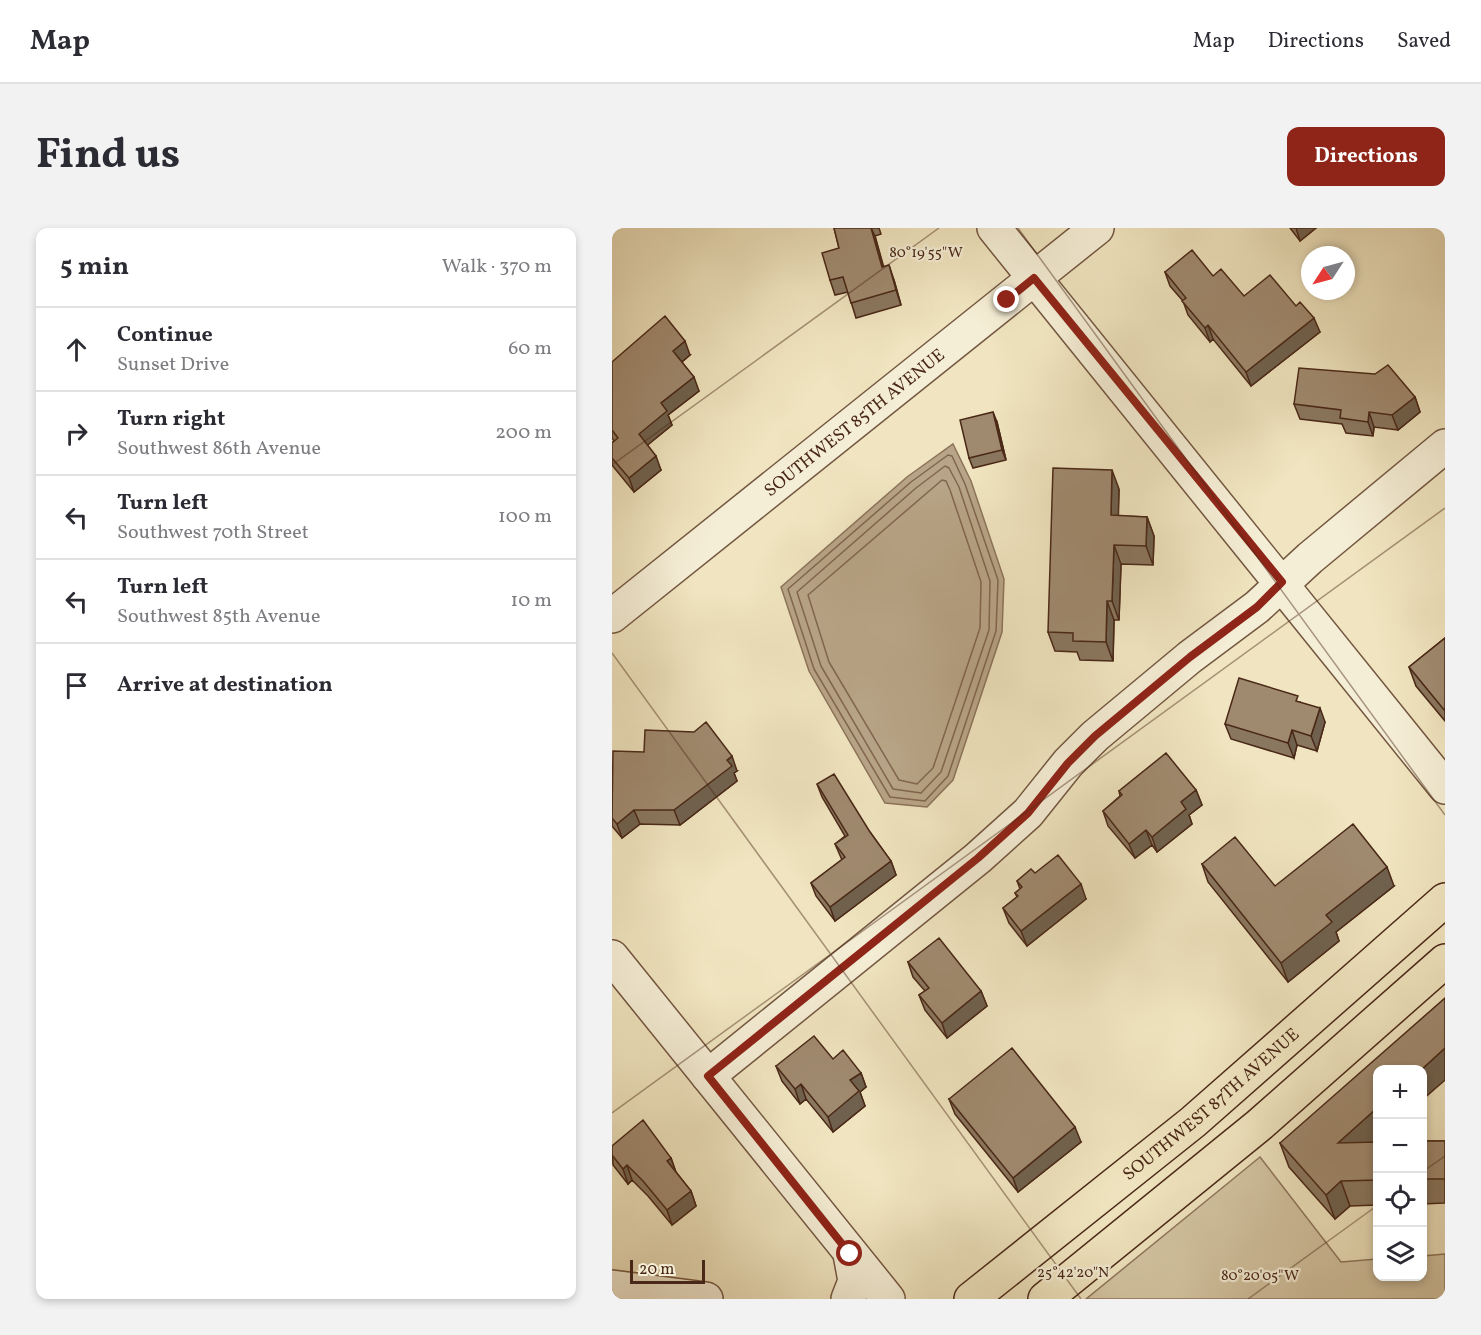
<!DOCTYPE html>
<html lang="en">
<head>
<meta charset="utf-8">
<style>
	:root { --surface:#fff; --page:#f2f2f3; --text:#2b2b33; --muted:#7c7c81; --line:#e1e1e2; --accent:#8f2418 }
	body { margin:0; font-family:Vollkorn,serif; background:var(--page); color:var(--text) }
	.controls { position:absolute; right:18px; bottom:18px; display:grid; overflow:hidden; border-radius:12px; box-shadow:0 3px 9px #0003 }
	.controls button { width:54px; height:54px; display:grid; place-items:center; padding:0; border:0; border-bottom:2px solid var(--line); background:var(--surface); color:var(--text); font:30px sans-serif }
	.compass { position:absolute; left:689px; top:18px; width:54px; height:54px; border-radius:50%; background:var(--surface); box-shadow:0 3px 9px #0003; rotate:234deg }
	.scale { position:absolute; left:18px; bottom:15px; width:75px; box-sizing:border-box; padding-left:6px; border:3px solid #4a2817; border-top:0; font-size:16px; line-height:21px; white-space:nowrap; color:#4a2817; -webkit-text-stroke:4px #f5eed6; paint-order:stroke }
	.stop { position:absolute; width:18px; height:18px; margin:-14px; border:4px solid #8f2418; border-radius:50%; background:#fff }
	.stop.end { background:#8f2418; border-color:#fff; box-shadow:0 2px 6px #0008 }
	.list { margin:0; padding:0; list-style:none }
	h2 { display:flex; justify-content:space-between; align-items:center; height:78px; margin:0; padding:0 24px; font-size:26px }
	h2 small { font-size:20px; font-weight:400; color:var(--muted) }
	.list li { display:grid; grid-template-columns:39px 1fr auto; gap:18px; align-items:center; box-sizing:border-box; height:84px; padding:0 24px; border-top:2px solid var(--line) }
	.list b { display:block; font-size:22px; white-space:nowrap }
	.list p { margin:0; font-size:20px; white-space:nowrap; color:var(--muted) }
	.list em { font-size:20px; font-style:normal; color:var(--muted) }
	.icon { flex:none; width:33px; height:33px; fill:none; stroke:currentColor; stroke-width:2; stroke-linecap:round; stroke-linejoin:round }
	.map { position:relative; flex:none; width:833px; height:1071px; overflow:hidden; border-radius:12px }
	header { display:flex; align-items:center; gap:36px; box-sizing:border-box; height:84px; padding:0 30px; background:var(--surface); border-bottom:2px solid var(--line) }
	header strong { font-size:28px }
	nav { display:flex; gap:33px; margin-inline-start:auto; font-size:21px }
	.intro { display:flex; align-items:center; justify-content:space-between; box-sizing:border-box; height:144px; padding:0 36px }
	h1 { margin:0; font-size:42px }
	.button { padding:15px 27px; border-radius:12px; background:var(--accent); color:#fff; font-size:21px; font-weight:700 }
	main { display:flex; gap:36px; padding:0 36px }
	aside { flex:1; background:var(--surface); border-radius:12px; box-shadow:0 3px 9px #0003 }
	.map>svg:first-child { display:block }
	.green { fill:#d4c5a3; stroke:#8f765d; stroke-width:1.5 }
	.water { fill:#b8a587; stroke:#8c735a; stroke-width:1.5 }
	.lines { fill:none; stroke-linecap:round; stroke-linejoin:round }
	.shore { stroke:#81664f; stroke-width:1.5 }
	.minor-casing { stroke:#745741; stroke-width:36 }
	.major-casing { stroke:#4a2817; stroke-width:36 }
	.minor { stroke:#f5eed6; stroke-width:33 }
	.major { stroke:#f0e5c0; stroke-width:33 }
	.wall { fill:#8a775f; stroke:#4a2817; stroke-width:1.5 }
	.shaded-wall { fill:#70614e; stroke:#4a2817; stroke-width:1.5 }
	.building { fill:#a08a6f; stroke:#4a2817; stroke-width:1.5 }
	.route { stroke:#8f2418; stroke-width:8 }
	.ticks { fill:none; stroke:#4a2817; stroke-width:1.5; stroke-opacity:0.45 }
	.labels { text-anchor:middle; stroke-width:4.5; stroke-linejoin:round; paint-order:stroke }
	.street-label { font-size:18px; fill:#4a2817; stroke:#f5eed6 }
	.ticks-label { font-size:15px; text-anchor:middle; fill:#4a2817; stroke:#f5eed6; stroke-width:4.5; stroke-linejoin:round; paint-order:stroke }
</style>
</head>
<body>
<header>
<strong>Map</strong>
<nav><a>Map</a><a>Directions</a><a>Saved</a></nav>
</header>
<div class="intro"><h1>Find us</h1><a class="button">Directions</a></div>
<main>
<aside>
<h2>5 min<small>Walk · 370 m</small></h2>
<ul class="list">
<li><svg class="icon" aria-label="ahead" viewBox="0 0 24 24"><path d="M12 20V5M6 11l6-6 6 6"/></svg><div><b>Continue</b><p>Sunset Drive</p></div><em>60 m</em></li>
<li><svg class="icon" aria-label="right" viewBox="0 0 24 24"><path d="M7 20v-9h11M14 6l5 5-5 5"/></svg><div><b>Turn right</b><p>Southwest 86th Avenue</p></div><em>200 m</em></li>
<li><svg class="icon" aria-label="left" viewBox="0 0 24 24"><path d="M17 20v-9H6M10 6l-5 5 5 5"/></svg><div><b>Turn left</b><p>Southwest 70th Street</p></div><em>100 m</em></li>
<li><svg class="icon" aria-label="left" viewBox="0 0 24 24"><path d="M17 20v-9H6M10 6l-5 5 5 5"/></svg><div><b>Turn left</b><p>Southwest 85th Avenue</p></div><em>10 m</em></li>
<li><svg class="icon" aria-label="arrive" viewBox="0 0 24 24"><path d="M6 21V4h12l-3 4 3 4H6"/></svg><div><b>Arrive at destination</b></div></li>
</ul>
</aside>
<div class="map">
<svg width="833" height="1071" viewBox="0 0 833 1071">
	<rect width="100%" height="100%" fill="#f0e5c0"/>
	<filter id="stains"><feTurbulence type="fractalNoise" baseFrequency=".00333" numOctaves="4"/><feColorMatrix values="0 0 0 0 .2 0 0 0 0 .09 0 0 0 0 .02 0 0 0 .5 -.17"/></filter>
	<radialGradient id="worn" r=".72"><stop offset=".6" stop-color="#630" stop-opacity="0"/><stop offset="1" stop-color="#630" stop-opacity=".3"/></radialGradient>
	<!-- green -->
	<path class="green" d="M648,929L729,1034L765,1031L766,1048H810L811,1028L833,1026V1071H474Z"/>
	<!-- water -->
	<path class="water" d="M341,216L359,253L392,351L390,404L341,552L315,579L273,575L197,443L169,359L295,249Z"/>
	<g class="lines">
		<!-- shore -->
		<path class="shore" d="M336,227L340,228L353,256L386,352L384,403L336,548L313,573L278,569L202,441L176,361L299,254Z
			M333,238L337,240L347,259L378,353L377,402L329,544L309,565L281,561L209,438L185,364L304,260Z
			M330,252L334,253L338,262L369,354L368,400L321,540L305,556L287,552L217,434L196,367Z"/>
		<defs>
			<g id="minor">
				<path d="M382,0L833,559"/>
				<path id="s1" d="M0,388L485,0"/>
				<path d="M0,729L276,1071"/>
				<path d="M96,848L366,630L416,585L456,535L483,508L578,429L645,379L698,330L833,218"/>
				<path d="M0,1059L94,1071"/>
				<path d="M236,1071L243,1053L238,1026"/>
			</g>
			<g id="major">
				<path id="s2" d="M359,1071L581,894L833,672"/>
				<path d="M433,1071L646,898L833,733"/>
			</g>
		</defs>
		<!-- minor casing -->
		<use href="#minor" class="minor-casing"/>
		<!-- major casing -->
		<use href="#major" class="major-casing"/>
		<!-- minor -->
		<use href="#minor" class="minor"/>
		<!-- major -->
		<use href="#major" class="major"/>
	</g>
	<!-- wall -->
	<path class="wall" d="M222,0H267L269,6L263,8L271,38L282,52L289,77L244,90L236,64L223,67L218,52L227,20Z
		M678,0H704L688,13Z
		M553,44L601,48L632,68L684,78L708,104L639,158L601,111L598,114L576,87L571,73L558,58Z
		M78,127L70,134L87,163L56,187L60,197L35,217L49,242L22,264L0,237V215L2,213L0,210V134Z
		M803,169L808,184L786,202L762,199L761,208L734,205L730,196L688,191L682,176Z
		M385,194L394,232L361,240L357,230Z
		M507,261L506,288L535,289L542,308L541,337L509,336L507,392H502L501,433L468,432L465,424L443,423L436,404Z
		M833,410V493L804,458L797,439Z
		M688,474L713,494L705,523L685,517L682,530L619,511L613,496Z
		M0,543H125L122,545L125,553L68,597L28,596L10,610L0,598Z
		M205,556L258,604L279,633L284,647L223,693L204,668L199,655L230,632L223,616L233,608L210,569Z
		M584,562L590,577L577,587L580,596L545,624L540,617L523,630L496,598L491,583L508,568L507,563Z
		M590,636L663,658H782L724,704L727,713L676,754L596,654Z
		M423,645L474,671L415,718L397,695L391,680L405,669L403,665L408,661L405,653Z
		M296,734L369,763L375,778L335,810L313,782L307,767L313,763L301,749Z
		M164,838L249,845L254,859L248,864L253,878L221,904L194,871L188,876L170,853Z
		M337,871L469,914L406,964L343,886Z
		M810,913H833V975L810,976Z
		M763,914H765V977L738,978L723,991L677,939L668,915Z
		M0,918L59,930L64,944L79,963L84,978L60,997L36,968L20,952L16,956L1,937Z"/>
	<!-- shaded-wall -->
	<path class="shaded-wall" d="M259,0L263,8L276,54L270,39Z
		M684,0H704L688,13Z
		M277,37L282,52L289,77L284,62Z
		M702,90L708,104L639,158L634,144Z
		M596,97L601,111L598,114L593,100Z
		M73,113L78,127L66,137L61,123Z
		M82,149L87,163L56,187L60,197L32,220L27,206L49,175Z
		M803,169L808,184L786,202L780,187Z
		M381,184L385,194L394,232L390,222Z
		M757,184L762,199L761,208L756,194Z
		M44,228L49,242L22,264L17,250Z
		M500,242L507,261L506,306L499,287Z
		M535,289L542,308L541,337L534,318Z
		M502,317L509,336L507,392L500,373Z
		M495,373L502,392L501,433L494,414Z
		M708,480L713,494L705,523L699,508Z
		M680,502L685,517L682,530L676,515Z
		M120,528L125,543L122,545L125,553L68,597L62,582Z
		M584,562L590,577L577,587L580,596L545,624L540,609L569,574Z
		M22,582L28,596L10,610L5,596Z
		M534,602L540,617L523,630L517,616Z
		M279,633L284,647L223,693L218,679Z
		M775,639L782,658L724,704L727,713L676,754L669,735L714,687Z
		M469,656L474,671L415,718L409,703Z
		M369,763L375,778L335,810L330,795Z
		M833,820V852L810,872V842H809Z
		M249,845L254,859L248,864L253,878L221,904L216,889L238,852Z
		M189,856L194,871L188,876L183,861Z
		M765,880V912L735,939L726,915Z
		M463,899L469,914L406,964L401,950Z
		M59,930L64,945L55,933Z
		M15,937L20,952L16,956L11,941Z
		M729,953L738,978L723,991L714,967Z
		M79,963L84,978L60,997L55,982Z"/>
	<!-- building -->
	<path class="building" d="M222,0H259L270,39L277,37L284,62L239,75L231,49L218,52L210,25L227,20Z
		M580,22L601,48L609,41L632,68L658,47L684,78L688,74L702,90L634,144L596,97L593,100L570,73L574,70L553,44Z
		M53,88L73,113L61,123L82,149L49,175L55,183L27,206L44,228L17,250L0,230V215L6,210L0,202V134Z
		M776,137L803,169L780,187L757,184L756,194L728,190L729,182L682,176L687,140L763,146Z
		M381,184L390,222L357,230L348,192Z
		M441,240L500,242L499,287L535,289L534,318L502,317L500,373H495L494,414L461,413V405L436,404Z
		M833,410V483L797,439Z
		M627,450L686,468L684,473L708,480L699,508L680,502L676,515L613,496Z
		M94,494L120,528L115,532L120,538L62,582H22L5,596L0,590L1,523L32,524L33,502L82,504Z
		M554,525L584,562L569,574L574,581L540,609L534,602L517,616L491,583L510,567L507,563Z
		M222,546L258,604L279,633L218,679L199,655L233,629L223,616L236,607L205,556Z
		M741,596L775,639L714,687L720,694L669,735L590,636L623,609L663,658Z
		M446,627L469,656L409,703L391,680L406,668L403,665L410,659L405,653L419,641L423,645Z
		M327,710L369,763L330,795L307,767L317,760L296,734Z
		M833,770V820L809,842H765V880L726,915L765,914V952L729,953L714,967L668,915Z
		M202,808L221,831L231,822L249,845L238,852L247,863L216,889L189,856L183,861L164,838Z
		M400,820L463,899L401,950L337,871Z
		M31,892L59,930L55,933L79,963L55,982L31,953L15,937L11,941L0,927V918Z
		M810,913H833V951H810Z"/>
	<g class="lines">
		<!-- route -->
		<path class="route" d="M238,1026L96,848L366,630L416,585L456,535L483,508L578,429L645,379L670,354L422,50L395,72"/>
	</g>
	<!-- ticks -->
	<path class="ticks" d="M406,0L833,587M0,237L327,0M0,425L469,1071M0,885L833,280M810,944L833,928M636,1071L766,977"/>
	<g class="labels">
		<!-- street labels -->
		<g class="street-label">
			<text dy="6" stroke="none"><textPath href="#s1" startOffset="310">SOUTHWEST 85TH AVENUE</textPath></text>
			<text dy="6" stroke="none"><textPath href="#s2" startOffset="309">SOUTHWEST 87TH AVENUE</textPath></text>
		</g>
	</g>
	<g class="ticks-label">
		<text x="314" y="29">80°19'55"W</text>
		<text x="461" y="1049">25°42'20"N</text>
		<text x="648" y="1052">80°20'05"W</text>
	</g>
	<rect width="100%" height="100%" filter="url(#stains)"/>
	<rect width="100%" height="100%" fill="url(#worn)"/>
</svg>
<div class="controls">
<button>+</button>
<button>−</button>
<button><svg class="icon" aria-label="locate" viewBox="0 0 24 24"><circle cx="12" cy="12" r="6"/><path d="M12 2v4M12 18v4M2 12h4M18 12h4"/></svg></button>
<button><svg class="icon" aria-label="layers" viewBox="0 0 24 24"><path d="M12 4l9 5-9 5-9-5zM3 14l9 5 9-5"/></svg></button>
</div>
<svg class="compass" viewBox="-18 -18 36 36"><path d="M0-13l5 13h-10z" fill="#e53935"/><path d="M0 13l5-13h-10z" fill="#7c7c81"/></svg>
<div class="scale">20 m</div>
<div class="stop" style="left:238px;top:1026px"></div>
<div class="stop end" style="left:395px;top:72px"></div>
</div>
</main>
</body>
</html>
